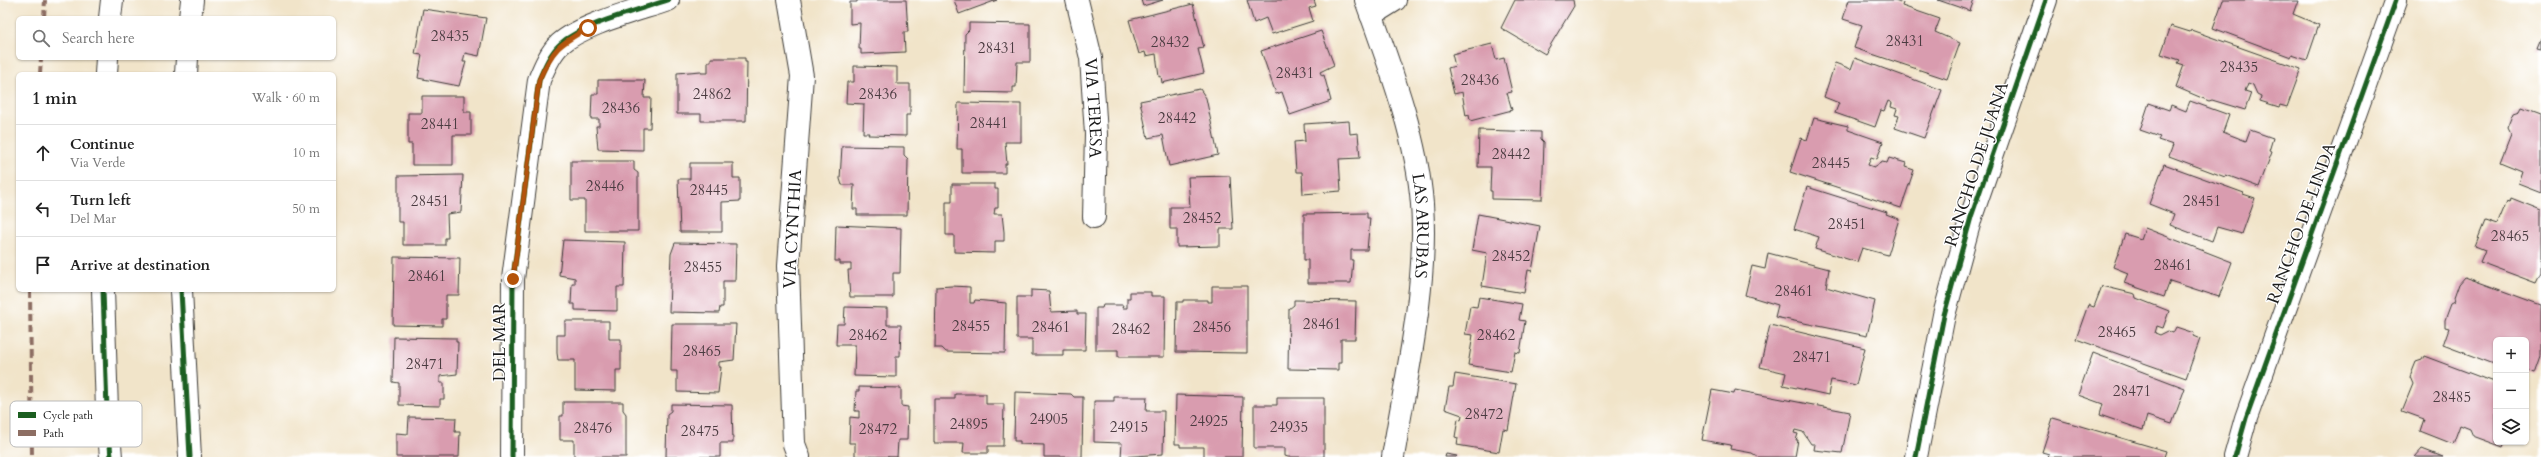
<!DOCTYPE html>
<html lang="en">
<head>
<meta charset="utf-8">
<style>
	:root { --surface:#fff; --page:#f2f2f2; --text:#222; --muted:#767676; --line:#e0e0e0 }
	body { margin:0; font-family:Cardo,serif; background:var(--page); color:var(--text) }
	.controls { position:absolute; right:12px; bottom:12px; display:grid; overflow:hidden; border-radius:6px; box-shadow:0 1px 3px #0004 }
	.controls button { width:36px; height:36px; display:grid; place-items:center; padding:0; border:0; border-bottom:1px solid var(--line); background:var(--surface); color:var(--text); font:20px sans-serif }
	.stop { position:absolute; width:12px; height:12px; margin:-9px; border:3px solid #b45309; border-radius:50%; background:#fff }
	.stop.end { background:#b45309; border-color:#fff; box-shadow:0 1px 4px #0008 }
	.list { margin:0; padding:0; list-style:none }
	h2 { display:flex; justify-content:space-between; align-items:center; height:52px; margin:0; padding:0 16px; font-size:17px }
	h2 small { font-size:13px; font-weight:400; color:var(--muted) }
	.list li { display:grid; grid-template-columns:26px 1fr auto; gap:12px; align-items:center; box-sizing:border-box; height:56px; padding:0 16px; border-top:1px solid var(--line) }
	.list b { display:block; font-size:15px; white-space:nowrap }
	.list p { margin:0; font-size:13px; white-space:nowrap; color:var(--muted) }
	.list em { font-size:13px; font-style:normal; color:var(--muted) }
	.icon { flex:none; width:22px; height:22px; fill:none; stroke:currentColor; stroke-width:2; stroke-linecap:round; stroke-linejoin:round }
	.map { position:relative; flex:none; width:2541px; height:457px; overflow:hidden }
	.search { position:absolute; background:var(--surface); box-shadow:0 1px 3px #0004; left:16px; top:16px; width:320px; height:44px; display:flex; align-items:center; gap:10px; box-sizing:border-box; padding:0 14px; border-radius:6px; color:var(--muted); font-size:15px }
	.panel { position:absolute; background:var(--surface); box-shadow:0 1px 3px #0004; left:16px; top:72px; width:320px; height:220px; border-radius:6px }
	.map>svg:first-child { display:block }
	.building { fill:#d99caf }
	.lines { fill:none; stroke-linecap:round; stroke-linejoin:round }
	.street-casing { stroke:#3c3a36; stroke-width:24 }
	.primary-casing { stroke:#3c3a36; stroke-width:24 }
	.street { stroke:#fff; stroke-width:22 }
	.primary { stroke:#fff; stroke-width:22 }
	.quiet { stroke:#8d6e63; stroke-width:4; stroke-dasharray:8 4; stroke-linecap:butt }
	.cycleway-casing { stroke:#fff; stroke-width:8 }
	.cycleway { stroke:#1b5e20; stroke-width:5 }
	.route { stroke:#b45309; stroke-width:5 }
	.labels { text-anchor:middle; stroke-width:3; stroke-linejoin:round; paint-order:stroke }
	.number-label { font-size:15px; fill:#4b3c41 }
	.street-label { font-size:17px; fill:#1c1c1c; stroke:#fff }
	.key { fill:#fff; stroke:#bbb; stroke-width:1 }
	.key-label { font-size:11px; fill:#1c1c1c }
</style>
</head>
<body>
<div class="map">
<svg width="2541" height="457" viewBox="0 0 2541 457">
	<rect width="100%" height="100%" fill="#fff"/>
	<filter id="ink" filterUnits="userSpaceOnUse"><feTurbulence type="fractalNoise" baseFrequency=".025" numOctaves="2"/><feDisplacementMap in="SourceGraphic" scale="8" xChannelSelector="R" yChannelSelector="G"/><feConvolveMatrix kernelMatrix="1 2 1 2 8 2 1 2 1" color-interpolation-filters="sRGB"/></filter>
	<filter id="wash" filterUnits="userSpaceOnUse"><feTurbulence type="fractalNoise" baseFrequency=".012" numOctaves="4" result="noise"/><feDisplacementMap in="SourceGraphic" scale="16" xChannelSelector="R" yChannelSelector="G"/><feGaussianBlur stdDeviation="0.9" result="paint"/><feColorMatrix in="noise" values="0 0 0 0 0 0 0 0 0 0 0 0 0 0 0 0 0 1.4 0 .05"/><feComposite in="paint" operator="in"/></filter>
	<g filter="url(#wash)">
		<rect width="100%" height="100%" fill="#f1e4c9"/>
		<g id="blocks">
			<!-- building -->
			<path class="building" d="M857,0H906L908,32H904L905,52L861,54V49H859L860,23L850,24V2H857Z
				M954,0H997L959,14Z
				M1141,0H1163L1143,6Z
				M1247,0H1314L1316,6L1309,8L1313,21L1272,34L1266,18L1254,23Z
				M1515,0H1573L1574,6L1545,54L1501,28Z
				M1849,0H1895L1903,3L1902,6L1940,19L1935,32L1960,43L1947,79L1854,48L1862,25L1843,19Z
				M1938,0H1974L1970,11Z
				M2223,0H2298L2293,14L2319,25L2307,60L2292,55L2291,57L2213,28Z
				M1193,4L1204,48L1198,49L1204,73L1162,83L1161,76L1159,77L1156,54L1146,56L1145,52L1139,54L1129,20Z
				M423,9L486,18L479,56L465,53L463,62H466L459,86L418,78L422,55L415,54Z
				M969,23L1030,24V62H1017L1016,87H1013V93L964,92L965,34L969,30Z
				M2171,26L2190,32L2191,30L2301,69L2287,107L2280,105L2279,107L2260,101L2261,96L2257,94L2253,85L2248,83L2245,91L2251,93L2245,110L2212,100L2209,101L2176,87L2184,65L2178,63L2180,60L2161,54Z
				M1321,31L1334,65L1320,72L1322,76L1324,75L1331,101L1290,115L1282,92L1276,94L1261,51Z
				M2541,39V50L2537,49Z
				M1492,44L1496,60L1504,58L1512,92L1507,93L1512,110L1470,121L1469,115L1466,116L1462,92L1454,94L1448,68L1455,66L1452,54Z
				M711,58H745V62H747L746,121H701V114H677V73L701,71V73H708V62H711Z
				M1855,58L1942,90L1924,138L1895,128L1899,116L1895,115L1897,109L1891,107L1892,103L1888,101L1884,111L1881,110L1875,127L1835,113L1839,103L1824,97L1835,63L1851,69Z
				M854,66L897,67V84H910V115H906V136L868,135L869,133H863L864,104L846,103L847,82H854Z
				M598,80H645L644,98H651L650,128H643V150L598,149L596,126H599V119H591L592,94H598Z
				M1200,89L1206,98L1218,155L1169,166L1163,135L1148,138L1140,101Z
				M422,96H464V112H471V135H453V165H412V144H408V113H422Z
				M2190,101L2229,115L2223,132L2246,141L2250,130L2273,138L2269,151L2272,152L2259,187L2226,175L2225,177L2169,156L2173,145L2158,140L2160,137L2140,130L2149,103L2169,110L2171,105L2186,111Z
				M958,103L1021,104V142H1005L1007,164H1005V173H962V149H957Z
				M2522,107L2541,114V192L2518,183L2522,171L2500,162L2511,134L2508,128L2514,113L2520,111Z
				M1814,118L1848,126V130L1883,142L1877,159L1871,157L1868,165L1874,167L1882,162L1887,163L1889,158L1906,163L1905,167L1914,170L1901,208L1790,172L1801,138L1807,140Z
				M1349,121L1350,134L1358,133L1360,158L1339,159L1341,191L1303,194L1302,172H1296L1294,142L1305,141L1304,124Z
				M1479,130L1541,132V139L1544,142L1542,200L1492,199V191H1490L1491,167H1478Z
				M842,146L904,147V155L908,159L907,215H857V209H853L854,185H842L840,179Z
				M571,161H634V170L638,173V231H585V200H571Z
				M690,163H733V178H740V201L722,202V232H680L678,179H690Z
				M2164,164L2244,193L2243,194L2255,198L2242,234L2217,227L2212,241L2170,225L2174,214L2149,204Z
				M463,175L461,212L447,214L448,238H445V245H403V222H398V176Z
				M1230,176L1233,229H1220V246L1177,247V229H1170V207H1190L1188,177Z
				M952,184H995V189H998V208H995L994,214H1002L1004,232V241H995V253L954,252V235H946V202H952Z
				M1807,187L1887,212L1886,214L1899,219L1888,255L1862,248L1857,262L1815,249L1819,237L1794,229Z
				M2511,198L2541,210V273L2536,283L2480,262L2485,250L2475,246L2485,221L2497,225L2507,201L2510,202Z
				M1367,213V218H1370L1367,250H1351V260H1353L1351,283H1308V260H1304V214Z
				M1478,214L1540,226L1532,271L1528,270L1524,293L1482,286L1487,253L1472,250Z
				M836,225L901,228L900,273H893V297H850L848,270H851V264H840V261H835Z
				M2145,228L2232,262L2219,297L2170,281L2164,297L2124,283L2128,273L2113,267L2125,234L2141,239Z
				M563,240L625,242L624,287H617V311L575,310V304H571L572,284H575V278L559,275Z
				M675,243L736,244L735,281H723V307H720L719,313L669,312L671,254Z
				M1768,253L1829,269L1826,287L1875,301L1867,336L1775,317L1778,305L1745,295L1752,266L1765,269Z
				M394,257L460,258L459,295H446V319H442V326L393,325Z
				M2465,277L2541,305V356L2535,373L2526,370V340H2496L2494,364L2443,345L2449,328L2445,327V320L2451,304L2455,302L2454,298L2459,284Z
				M952,286L970,287V303H974L975,300L1006,303L1005,353L946,352L942,348H935L936,287Z
				M1212,286H1247V353L1176,352L1177,302H1183V300H1208V302H1212Z
				M2102,286L2135,294L2136,298L2169,311L2163,328L2157,326L2155,333L2160,335L2168,331L2173,333L2176,327L2194,333L2193,336L2200,339L2186,378L2076,339L2088,305L2094,307Z
				M1031,290L1049,291L1051,312L1077,311V314H1086L1085,350H1063V355H1032V339H1017V297H1031Z
				M1130,292H1151V296H1165L1164,357H1118V350H1096V308H1102L1103,305H1123L1122,308H1127V298H1130Z
				M1479,297L1522,304L1519,320L1525,321L1520,353L1515,352L1511,372L1468,365L1473,335L1465,334L1470,306L1477,307Z
				M1294,300L1356,301L1355,339H1341V363H1338V370L1288,369L1289,309L1294,305Z
				M845,307L887,308V325H901L900,356H896V377L854,376L855,345H836L837,324H844Z
				M565,321H609V339H621V370H616V391L575,390V360H558L557,353V335H565Z
				M672,324H736L734,360L719,362V367H721L718,393L677,392V371H671Z
				M1770,325L1865,348L1856,385L1831,380L1828,395L1783,385L1786,373L1760,367Z
				M394,337L456,338V342H458L457,374L440,376V383H444V399H440V406L399,405V383L393,382Z
				M2093,353L2185,388L2172,424L2147,416L2143,430L2100,415L2103,404L2078,395Z
				M2424,356L2496,383V442H2505L2503,447L2473,436L2470,429L2460,425L2453,444L2420,431L2424,419L2402,411L2413,384L2410,377L2416,362L2422,360Z
				M1455,374L1516,384L1508,430L1503,429L1499,452L1457,445L1458,438L1455,437L1458,419L1461,420L1462,415L1445,409L1449,387H1453Z
				M859,387L901,388V406L908,407L907,440H898L897,457L855,456V443H849L850,417L859,418V411H855L856,391H859Z
				M1712,390L1734,394L1735,390L1850,412L1842,453L1814,450L1815,444H1811L1803,432L1795,430L1794,433L1798,434L1796,440H1798L1795,457H1758L1752,453L1730,449L1731,445L1702,440Z
				M1015,392L1071,394L1074,397H1083L1082,457H1044V445L1020,444V441H1014Z
				M955,394H986V404H1004L1003,446H988V453H963L964,443H934V399H955Z
				M1176,395L1243,397L1242,457H1204V447H1180V444H1175Z
				M1114,397H1147L1146,411H1164L1163,454L1121,457L1122,443L1094,442V401H1114Z
				M1277,398H1324V457H1288L1285,456V448H1254V405H1277Z
				M563,402H623V410L626,414V457H574V440H560V416H563Z
				M671,404L732,405L733,443H720V457H666L667,414L671,411Z
				M409,417L456,418L455,432H460L459,457H396V433L408,434Z
				M2053,418L2166,451L2164,457H2048L2049,454L2042,452Z
				M2422,449L2443,457H2415Z
				M1446,454L1457,456L1456,457H1445Z"/>
		</g>
	</g>
	<g filter="url(#ink)">
		<use href="#blocks" fill-opacity="0" stroke="#3c3a36" stroke-width="1"/>
		<g class="lines">
			<defs>
				<g id="street">
					<path d="M789,0L802,76L788,266L794,444L799,457"/>
					<path id="s1" d="M1077,0L1091,58L1096,134L1094,217"/>
					<path id="s2" d="M1366,0C1389,64 1417,137 1422,204C1428,285 1406,377 1393,457"/>
					<path d="M1371,15L1395,0"/>
					<path d="M512,457L513,279L539,80C544,68 550,53 560,44C582,24 639,10 668,0"/>
					<path d="M1916,457L1944,315L1971,217L2046,0"/>
					<path d="M2235,457L2246,418L2396,0"/>
				</g>
				<path id="primary" d="M110,18L112,0
					M190,18L192,0
					M106,74L107,58
					M186,74L187,58
					M103,290L107,410L111,457
					M181,290L190,457"/>
			</defs>
			<!-- street casing -->
			<use href="#street" class="street-casing"/>
			<!-- primary casing -->
			<use href="#primary" class="primary-casing"/>
			<!-- street -->
			<use href="#street" class="street"/>
			<!-- primary -->
			<use href="#primary" class="primary"/>
			<!-- quiet -->
			<path class="quiet" d="M44,18L45,0
				M40,74L41,58
				M30,290L32,457"/>
			<defs>
				<path id="cycleway" d="M103,290L107,410L111,457
					M181,290L190,457
					M512,457L513,279L539,80C544,68 550,53 560,44C582,24 639,10 668,0
					M1916,457L1944,315L1971,217L2046,0
					M2235,457L2246,418L2396,0"/>
			</defs>
			<!-- cycleway casing -->
			<use href="#cycleway" class="cycleway-casing"/>
			<!-- cycleway -->
			<use href="#cycleway" class="cycleway"/>
		</g>
	</g>
	<g class="lines" filter="url(#ink)">
		<!-- route -->
		<path class="route" d="M513,279L539,80C553,49 558,45 588,28"/>
	</g>
	<g class="labels">
		<!-- number labels -->
		<g class="number-label">
			<text x="450" y="41">28435</text>
			<text x="1905" y="46">28431</text>
			<text x="1170" y="47">28432</text>
			<text x="997" y="53">28431</text>
			<text x="2239" y="72">28435</text>
			<text x="1295" y="78">28431</text>
			<text x="1480" y="85">28436</text>
			<text x="712" y="99">24862</text>
			<text x="878" y="99">28436</text>
			<text x="621" y="113">28436</text>
			<text x="1177" y="123">28442</text>
			<text x="989" y="128">28441</text>
			<text x="440" y="129">28441</text>
			<text x="1511" y="159">28442</text>
			<text x="1831" y="168">28445</text>
			<text x="605" y="191">28446</text>
			<text x="709" y="195">28445</text>
			<text x="430" y="206">28451</text>
			<text x="2202" y="206">28451</text>
			<text x="1202" y="223">28452</text>
			<text x="1847" y="229">28451</text>
			<text x="2510" y="241">28465</text>
			<text x="1511" y="261">28452</text>
			<text x="2173" y="270">28461</text>
			<text x="703" y="272">28455</text>
			<text x="427" y="281">28461</text>
			<text x="1794" y="296">28461</text>
			<text x="1322" y="329">28461</text>
			<text x="971" y="331">28455</text>
			<text x="1051" y="332">28461</text>
			<text x="1212" y="332">28456</text>
			<text x="1131" y="334">28462</text>
			<text x="2117" y="337">28465</text>
			<text x="868" y="340">28462</text>
			<text x="1496" y="340">28462</text>
			<text x="702" y="356">28465</text>
			<text x="1812" y="362">28471</text>
			<text x="425" y="369">28471</text>
			<text x="2132" y="396">28471</text>
			<text x="2452" y="402">28485</text>
			<text x="1484" y="419">28472</text>
			<text x="1049" y="424">24905</text>
			<text x="1209" y="426">24925</text>
			<text x="969" y="429">24895</text>
			<text x="1129" y="432">24915</text>
			<text x="1289" y="432">24935</text>
			<text x="593" y="433">28476</text>
			<text x="878" y="434">28472</text>
			<text x="700" y="436">28475</text>
		</g>
		<!-- street labels -->
		<g class="street-label">
			<text dy="6" stroke="none"><textPath href="#s1" startOffset="110">VIA TERESA</textPath></text>
			<text transform="translate(1976 164) rotate(-72)" y="6">RANCHO DE JUANA</text>
			<text transform="translate(2301 223) rotate(-70)" y="6">RANCHO DE LINDA</text>
			<text dy="6" stroke="none"><textPath href="#s2" startOffset="234">LAS ARUBAS</textPath></text>
			<text transform="translate(792 229) rotate(-87)" y="6">VIA CYNTHIA</text>
			<text transform="translate(499 342) rotate(-90)" y="6">DEL MAR</text>
		</g>
	</g>
	<!-- legend -->
	<rect x="10" y="401" width="132" height="46" rx="6" class="key"/>
	<rect x="18" y="412" width="18" height="6" fill="#1b5e20"/>
	<rect x="18" y="430" width="18" height="6" fill="#8d6e63"/>
	<g class="key-label">
		<text x="43" y="419">Cycle path</text>
		<text x="43" y="437">Path</text>
	</g>
</svg>
<div class="controls">
<button>+</button>
<button>−</button>
<button><svg class="icon" aria-label="layers" viewBox="0 0 24 24"><path d="M12 4l9 5-9 5-9-5zM3 14l9 5 9-5"/></svg></button>
</div>
<div class="stop" style="left:588px;top:28px"></div>
<div class="stop end" style="left:513px;top:279px"></div>
<div class="search"><svg class="icon" aria-label="search" viewBox="0 0 24 24"><circle cx="10" cy="10" r="6"/><path d="M15 15l6 6"/></svg>Search here</div>
<section class="panel">
<h2>1 min<small>Walk · 60 m</small></h2>
<ul class="list">
<li><svg class="icon" aria-label="ahead" viewBox="0 0 24 24"><path d="M12 20V5M6 11l6-6 6 6"/></svg><div><b>Continue</b><p>Via Verde</p></div><em>10 m</em></li>
<li><svg class="icon" aria-label="left" viewBox="0 0 24 24"><path d="M17 20v-9H6M10 6l-5 5 5 5"/></svg><div><b>Turn left</b><p>Del Mar</p></div><em>50 m</em></li>
<li><svg class="icon" aria-label="arrive" viewBox="0 0 24 24"><path d="M6 21V4h12l-3 4 3 4H6"/></svg><div><b>Arrive at destination</b></div></li>
</ul>
</section>
</div>
</body>
</html>
